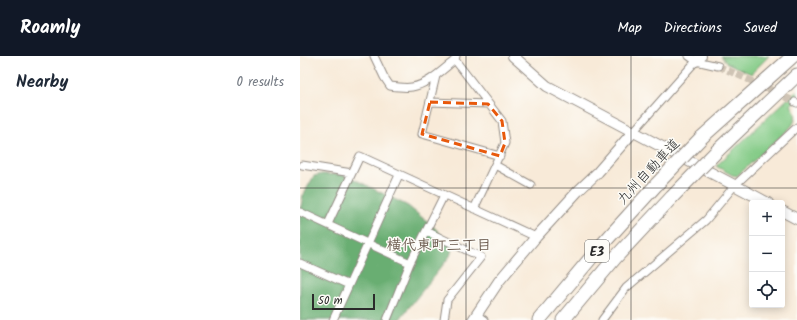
<!DOCTYPE html>
<html lang="en">
<head>
<meta charset="utf-8">
<style>
	:root { --surface:#fff; --page:#f2f2f3; --text:#1f2937; --muted:#747a83; --line:#e0e1e3; --accent:#111827 }
	body { margin:0; font-family:Kalam,"Klee One",sans-serif; background:var(--page); color:var(--text) }
	.controls { position:absolute; right:12px; bottom:12px; display:grid; overflow:hidden; border-radius:4px; box-shadow:0 2px 10px #0003 }
	.controls button { width:36px; height:36px; display:grid; place-items:center; padding:0; border:0; border-bottom:1px solid var(--line); background:var(--surface); color:var(--text); font:20px sans-serif }
	.scale { position:absolute; left:12px; bottom:10px; width:63px; box-sizing:border-box; padding-left:4px; border:2px solid #2b2b2b; border-top:0; font-size:11px; line-height:14px; white-space:nowrap; color:#2b2b2b; -webkit-text-stroke:3px #fdfcf7; paint-order:stroke }
	.list { margin:0; padding:0; list-style:none }
	h2 { display:flex; justify-content:space-between; align-items:center; height:52px; margin:0; padding:0 16px; font-size:17px }
	h2 small { font-size:13px; font-weight:400; color:var(--muted) }
	.icon { flex:none; width:22px; height:22px; fill:none; stroke:currentColor; stroke-width:2; stroke-linecap:round; stroke-linejoin:round }
	.map { position:relative; flex:none; width:497px; height:264px; overflow:hidden }
	header { display:flex; align-items:center; gap:24px; box-sizing:border-box; height:56px; padding:0 20px; background:var(--accent); color:#fff }
	header strong { font-size:19px }
	nav { display:flex; gap:22px; margin-inline-start:auto; font-size:14px }
	main { display:flex }
	aside { flex:1; background:var(--surface) }
	.map>svg:first-child { display:block }
	.green { fill:#82ca85; stroke:#567a58 }
	.forest { fill:#69ae72; stroke:#4a6c4e }
	.lines { fill:none; stroke-linecap:round; stroke-linejoin:round }
	.street-tunnel { stroke:#cfc4b5; stroke-width:7; stroke-dasharray:7 3.5; stroke-linecap:butt }
	.street-casing { stroke:#928a82; stroke-width:9 }
	.secondary-casing { stroke:#928a82; stroke-width:12 }
	.highway-casing { stroke:#928a82; stroke-width:15 }
	.street { stroke:#fff; stroke-width:7 }
	.secondary { stroke:#fff; stroke-width:10 }
	.highway { stroke:#fff; stroke-width:13 }
	.highway-bridge-casing { stroke:#928a82; stroke-width:15; stroke-linecap:butt }
	.highway-bridge { stroke:#fff; stroke-width:13 }
	.marked { fill:none; stroke:#e8590c; stroke-width:3; stroke-dasharray:8 5; stroke-linejoin:round }
	.grid { fill:none; stroke:#2b2b2b; stroke-width:1; stroke-opacity:0.55 }
	.labels { text-anchor:middle; stroke-width:3; stroke-linejoin:round; paint-order:stroke }
	.shield { fill:#fdfcf7; stroke:#6a6a68; stroke-width:1 }
	.shield-label { font-size:13px; font-weight:bold; fill:#2b2b2b }
	.street-label { font-size:14px; fill:#2b2b2b; stroke:#fdfcf7 }
	.neighbourhood-label { font-size:15px; font-weight:bold; fill:#6c5c50; stroke:#fdfcf7 }
</style>
</head>
<body>
<header>
<strong>Roamly</strong>
<nav><a>Map</a><a>Directions</a><a>Saved</a></nav>
</header>
<main>
<aside>
<h2>Nearby<small>0 results</small></h2>
<ul class="list">
</ul>
</aside>
<div class="map">
<svg width="497" height="264" viewBox="0 0 497 264">
	<rect width="100%" height="100%" fill="#fdfcf7"/>
	<filter id="ink" filterUnits="userSpaceOnUse"><feTurbulence type="fractalNoise" baseFrequency=".025" numOctaves="2"/><feDisplacementMap in="SourceGraphic" scale="8" xChannelSelector="R" yChannelSelector="G"/><feConvolveMatrix kernelMatrix="1 2 1 2 8 2 1 2 1" color-interpolation-filters="sRGB"/></filter>
	<filter id="wash" filterUnits="userSpaceOnUse"><feTurbulence type="fractalNoise" baseFrequency=".012" numOctaves="4" result="noise"/><feDisplacementMap in="SourceGraphic" scale="16" xChannelSelector="R" yChannelSelector="G"/><feGaussianBlur stdDeviation="0.9" result="paint"/><feColorMatrix in="noise" values="0 0 0 0 0 0 0 0 0 0 0 0 0 0 0 0 0 1.4 0 .05"/><feComposite in="paint" operator="in"/></filter>
	<g filter="url(#wash)">
		<rect width="100%" height="100%" fill="#f8ead8"/>
		<!-- green -->
		<path class="green" d="M421,0H469L451,18L427,7Z
			M497,34V43L491,49C497,57 497,64 490,72L437,120L432,119L416,110Z"/>
		<!-- forest -->
		<path class="forest" d="M22,118L46,119L108,150L135,172L150,188L152,194L150,200L99,264H0V156L3,139L14,120Z"/>
	</g>
	<g filter="url(#ink)">
		<g class="lines">
			<!-- street-tunnel -->
			<path class="street-tunnel" d="M418,10L461,29L495,46"/>
			<defs>
				<path id="street" d="M74,0L84,21L90,30C97,31 106,32 112,31C129,28 142,14 155,4L156,0
					M389,0L396,5L418,10
					M155,4L202,65L205,87L174,153
					M136,20L122,78L200,100
					M130,46L188,48
					M495,46L497,47
					M333,76L396,5
					M2,109L52,117
					M195,109L231,129
					M0,156L110,207
					M28,168L60,100L236,181
					M126,175L181,201L147,244L144,264
					M0,207L49,229
					M177,259L184,264
					M33,264L99,119
					M87,264L110,207L144,139
					M302,264L326,232L406,164L435,129L497,71"/>
				<path id="secondary" d="M213,0L247,30L468,147
					M396,5L401,0
					M482,155L497,163
					M173,264L199,225L236,181L278,135L298,116L333,76"/>
				<path id="highway" d="M401,82L493,0
					M417,95L497,19
					M239,264L300,191L357,128
					M263,264L315,202L372,141"/>
			</defs>
			<!-- street casing -->
			<use href="#street" class="street-casing"/>
			<!-- secondary casing -->
			<use href="#secondary" class="secondary-casing"/>
			<!-- highway casing -->
			<use href="#highway" class="highway-casing"/>
			<!-- street -->
			<use href="#street" class="street"/>
			<!-- secondary -->
			<use href="#secondary" class="secondary"/>
			<!-- highway -->
			<use href="#highway" class="highway"/>
			<defs>
				<path id="highway-bridge" d="M357,128L401,82
					M372,141L417,95"/>
			</defs>
			<!-- highway-bridge casing -->
			<use href="#highway-bridge" class="highway-bridge-casing"/>
			<!-- highway-bridge -->
			<use href="#highway-bridge" class="highway-bridge"/>
		</g>
	</g>
	<!-- marked area -->
	<path class="marked" d="M130,46L188,48L202,65L205,87L200,100L122,78Z"/>
	<!-- grid -->
	<path class="grid" d="M166,0V264M331,0V264M0,132H497"/>
	<g class="labels">
		<!-- shield labels -->
		<rect class="shield" x="285" y="184" width="24" height="22" rx="3"/>
		<g class="shield-label">
			<text x="297" y="200">E3</text>
		</g>
		<!-- street labels -->
		<g class="street-label">
			<text transform="translate(348 115) rotate(-47)" y="5">九州自動車道</text>
		</g>
		<!-- neighbourhood labels -->
		<g class="neighbourhood-label">
			<text x="139" y="194">横代東町三丁目</text>
		</g>
	</g>
</svg>
<div class="controls">
<button>+</button>
<button>−</button>
<button><svg class="icon" aria-label="locate" viewBox="0 0 24 24"><circle cx="12" cy="12" r="6"/><path d="M12 2v4M12 18v4M2 12h4M18 12h4"/></svg></button>
</div>
<div class="scale">50 m</div>
</div>
</main>
</body>
</html>
